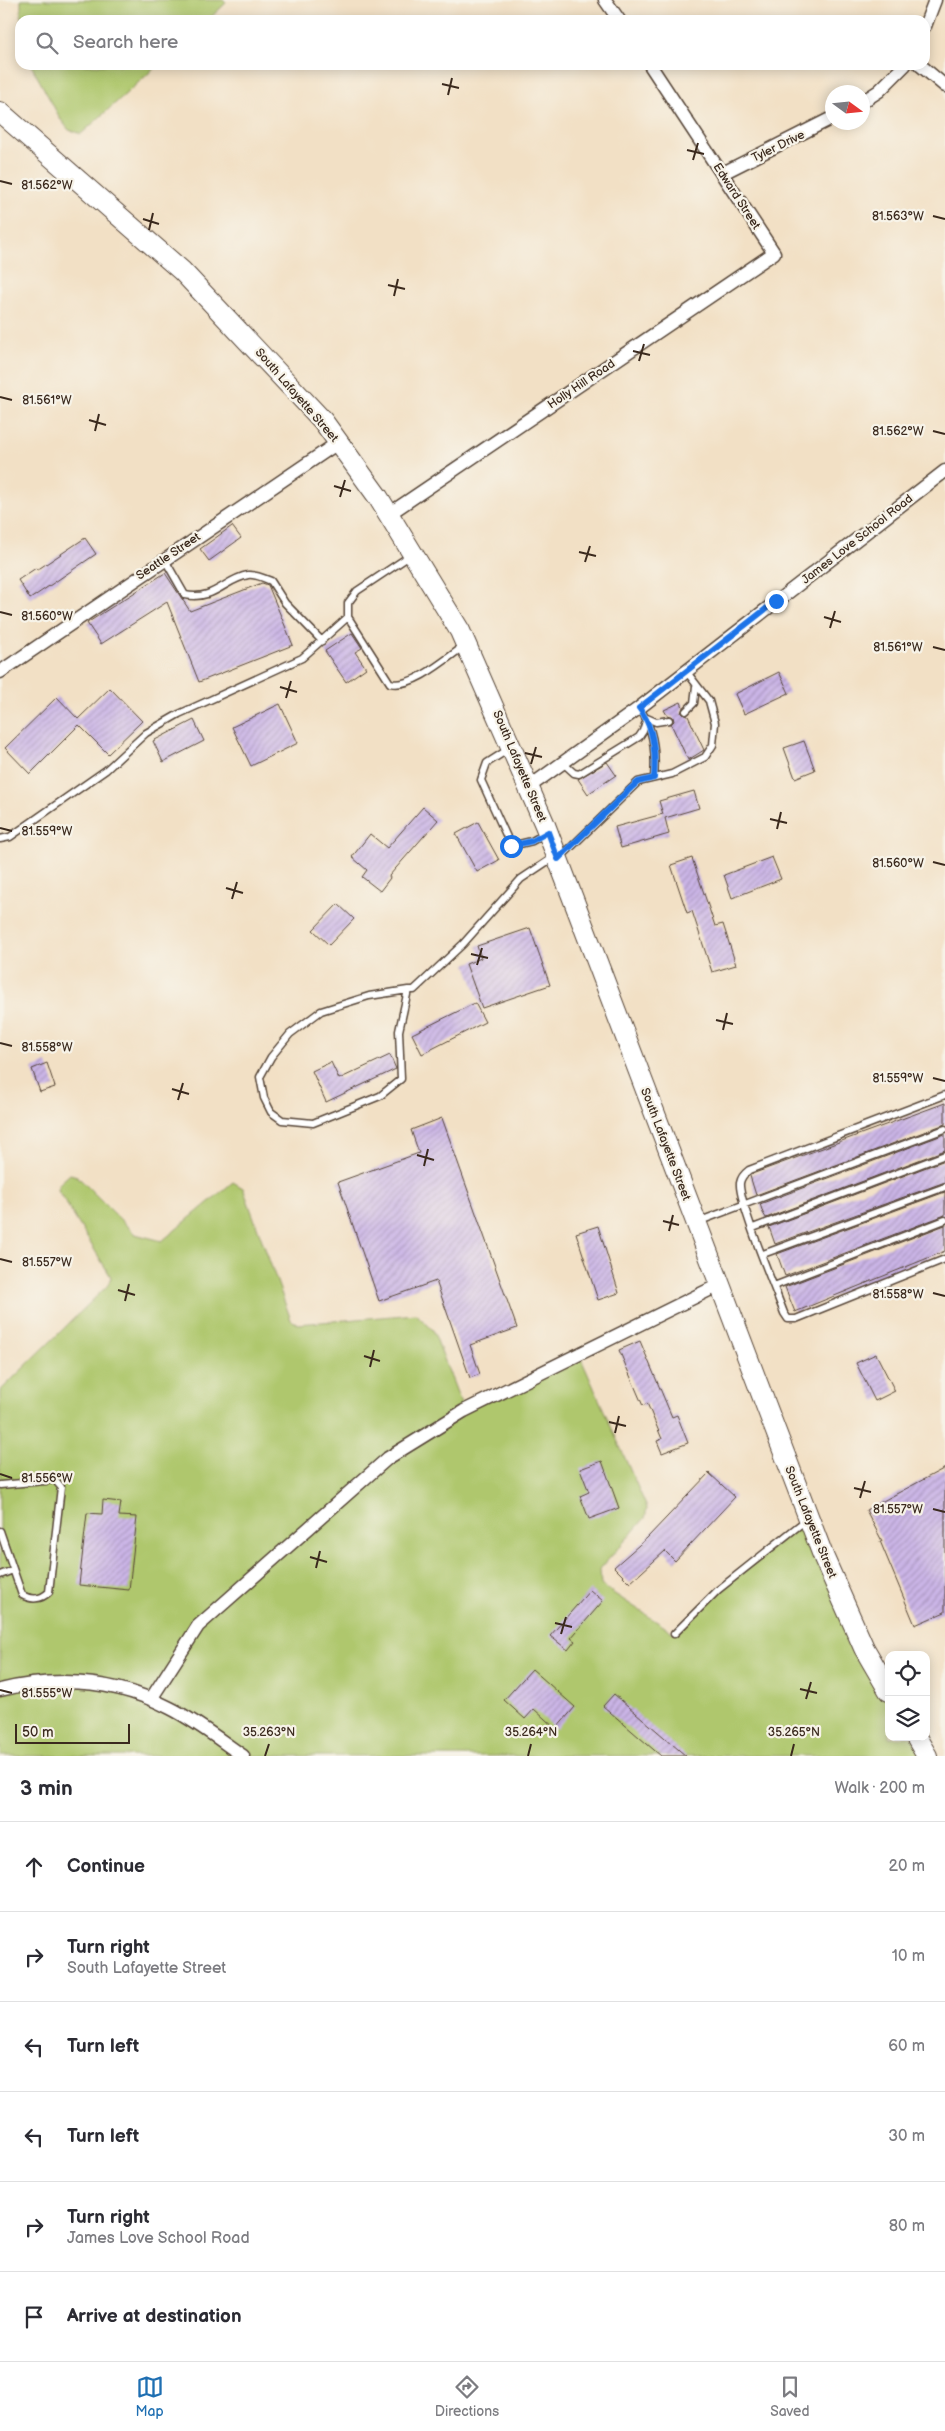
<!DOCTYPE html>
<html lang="en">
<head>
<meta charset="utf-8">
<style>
	:root { --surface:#fff; --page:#f7f7f7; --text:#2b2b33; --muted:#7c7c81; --line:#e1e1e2; --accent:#1f6fb2 }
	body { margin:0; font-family:"Balsamiq Sans",sans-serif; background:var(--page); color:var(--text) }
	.controls { position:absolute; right:15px; bottom:15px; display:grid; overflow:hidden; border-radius:10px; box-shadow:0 2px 12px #0003 }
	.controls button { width:45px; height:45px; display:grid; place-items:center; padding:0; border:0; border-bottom:1px solid var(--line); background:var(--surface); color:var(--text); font:25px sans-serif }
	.compass { position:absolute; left:825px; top:85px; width:45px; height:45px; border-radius:50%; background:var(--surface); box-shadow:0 2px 12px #0003; rotate:105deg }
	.scale { position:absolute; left:15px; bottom:12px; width:115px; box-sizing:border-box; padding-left:5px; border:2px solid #3b2a1e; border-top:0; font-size:14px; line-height:18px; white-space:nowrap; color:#3b2a1e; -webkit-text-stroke:4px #f7f3e8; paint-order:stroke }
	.stop { position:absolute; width:15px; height:15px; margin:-11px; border:4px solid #1a73e8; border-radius:50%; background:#fff }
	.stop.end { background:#1a73e8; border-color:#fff; box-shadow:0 1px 5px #0008 }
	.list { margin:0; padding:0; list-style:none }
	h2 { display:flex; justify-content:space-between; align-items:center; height:65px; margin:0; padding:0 20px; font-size:21px }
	h2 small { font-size:16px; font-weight:400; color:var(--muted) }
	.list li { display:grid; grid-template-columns:32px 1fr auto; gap:15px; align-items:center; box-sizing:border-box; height:90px; padding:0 20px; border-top:1px solid var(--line) }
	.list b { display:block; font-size:19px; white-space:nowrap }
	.list p { margin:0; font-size:16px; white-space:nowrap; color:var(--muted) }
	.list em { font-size:16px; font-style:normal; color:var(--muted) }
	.icon { flex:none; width:28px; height:28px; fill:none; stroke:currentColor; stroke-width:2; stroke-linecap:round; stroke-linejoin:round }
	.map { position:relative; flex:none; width:945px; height:1756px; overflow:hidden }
	.search { position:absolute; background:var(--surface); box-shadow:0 2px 12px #0003; left:15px; right:15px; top:15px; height:55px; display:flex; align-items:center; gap:12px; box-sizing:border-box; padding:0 18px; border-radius:15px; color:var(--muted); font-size:19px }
	.sheet { height:605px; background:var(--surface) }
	nav { display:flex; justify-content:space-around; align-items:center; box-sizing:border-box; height:70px; border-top:1px solid var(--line); background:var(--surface); font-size:14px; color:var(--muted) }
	nav a { display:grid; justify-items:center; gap:2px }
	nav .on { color:var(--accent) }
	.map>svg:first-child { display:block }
	.grass { fill:#afc76d; stroke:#757846 }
	.building { fill:url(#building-hatch) }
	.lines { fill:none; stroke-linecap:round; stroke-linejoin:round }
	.service-casing { stroke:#564537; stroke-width:9 }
	.minor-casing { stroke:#564537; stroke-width:15 }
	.primary-casing { stroke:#564537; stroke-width:22 }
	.service { stroke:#fff; stroke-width:6 }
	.minor { stroke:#fff; stroke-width:12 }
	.primary { stroke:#fff; stroke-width:20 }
	.route { stroke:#1a73e8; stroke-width:6 }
	.ticks { fill:none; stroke:#3b2a1e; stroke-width:2 }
	.labels { text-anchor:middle; stroke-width:4.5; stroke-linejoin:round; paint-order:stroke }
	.street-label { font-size:12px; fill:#3b2a1e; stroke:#f7f3e8 }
	.ticks-label { font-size:12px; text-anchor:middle; fill:#3b2a1e; stroke:#f7f3e8; stroke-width:4.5; stroke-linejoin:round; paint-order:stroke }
</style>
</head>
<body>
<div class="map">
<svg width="945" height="1756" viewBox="0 0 945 1756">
	<defs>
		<pattern id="building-hatch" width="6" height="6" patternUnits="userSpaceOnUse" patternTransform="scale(1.25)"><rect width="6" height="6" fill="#cbb5e7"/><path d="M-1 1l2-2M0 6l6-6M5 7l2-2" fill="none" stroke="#a693bb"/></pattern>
	</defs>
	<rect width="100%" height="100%" fill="#f7f3e8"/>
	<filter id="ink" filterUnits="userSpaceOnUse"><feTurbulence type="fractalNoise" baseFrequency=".02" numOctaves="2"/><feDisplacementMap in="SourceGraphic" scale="10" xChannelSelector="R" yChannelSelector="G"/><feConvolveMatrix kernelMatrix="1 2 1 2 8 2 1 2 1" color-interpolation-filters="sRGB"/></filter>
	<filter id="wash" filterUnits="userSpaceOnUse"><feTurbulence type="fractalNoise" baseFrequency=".0096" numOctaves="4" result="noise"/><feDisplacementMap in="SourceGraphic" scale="20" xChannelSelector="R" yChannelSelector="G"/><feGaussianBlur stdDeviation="1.12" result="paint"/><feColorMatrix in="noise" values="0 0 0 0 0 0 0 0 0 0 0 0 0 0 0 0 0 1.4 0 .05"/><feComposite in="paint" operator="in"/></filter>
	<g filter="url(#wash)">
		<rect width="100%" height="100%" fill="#f2e0c5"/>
		<!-- grass -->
		<path class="grass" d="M21,0H223L226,3L208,20H21Z
			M31,65H158L81,134L69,130L61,120Z
			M70,1174L77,1176L135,1234L162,1241L233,1182L243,1188L291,1320L298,1324L416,1314L433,1330L464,1411L579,1354L647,1508L645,1518L600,1569L601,1585L674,1633L718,1590L809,1518L889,1691V1737H916L927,1756H0V1391L108,1285L111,1277L58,1190L59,1184Z"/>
		<g id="blocks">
			<!-- building -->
			<path class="building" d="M232,526L241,538L209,561L200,549Z
				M85,538L96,554L30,599L18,580L36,568L37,570Z
				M165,573L190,611L262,583L268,585L293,645L199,682L167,602L101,644L87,623Z
				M352,633L362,648L355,652L366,668L346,682L325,651Z
				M779,672L789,693L744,714L735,694Z
				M110,688L142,721L108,754L79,725L30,774L5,748L57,697L78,719Z
				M681,702L683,707L681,713L688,716L704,750L688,760L671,724L674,721L673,717L667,715L664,710Z
				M280,704L298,743L251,766L232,727Z
				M194,720L204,741L163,762L153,741Z
				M804,741L815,770L795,778L784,748Z
				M607,762L616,775L588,794L578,779Z
				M694,791L699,808L665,818L669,834L621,848L615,827L663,814L659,801Z
				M423,807L438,820L389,876L390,878L380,891L362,877L367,870L352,857L370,834L387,848Z
				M478,822L499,860L477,872L456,834Z
				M772,857L781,879L732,898L724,875Z
				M692,858L715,926L723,924L736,965L712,972L692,911L687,913L671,865Z
				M338,904L354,919L329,945L313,930Z
				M530,928L550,985L482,1008L466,964L481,958L477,946Z
				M475,1003L485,1022L422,1054L412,1034Z
				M390,1055L396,1069L326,1102L312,1071L331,1062L339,1079Z
				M47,1063L55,1087L40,1092L32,1069Z
				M945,1103V1124L756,1195L750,1176L752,1174Z
				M442,1118L517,1328L470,1345L480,1374L470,1378L436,1281L379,1301L338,1182L419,1153L411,1130Z
				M945,1134V1150L766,1218L763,1213L760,1204Z
				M945,1160V1182L775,1244L769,1227Z
				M945,1192V1215L785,1276L777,1254Z
				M945,1225V1251L795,1312L785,1287Z
				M598,1226L619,1293L598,1300L576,1233Z
				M640,1341L672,1417L677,1415L688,1443L662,1453L657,1441L662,1439L647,1403L643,1406L619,1350Z
				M876,1354L895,1391L875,1401L856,1363Z
				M602,1461L619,1508L589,1519L580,1496L589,1492L580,1469Z
				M945,1468V1612L915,1625L880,1541H882L866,1510Z
				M709,1473L735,1497L675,1561L665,1551L630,1583L614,1567L647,1538Z
				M103,1500L121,1502L119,1516L137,1517L129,1590L79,1585L87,1513L102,1514Z
				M590,1590L603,1601L571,1638L575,1641L568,1650L550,1636Z
				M532,1669L575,1707L556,1729L534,1709L525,1719L504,1700Z
				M614,1694L686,1756H661L603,1706Z"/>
		</g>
	</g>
	<g filter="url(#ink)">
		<use href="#blocks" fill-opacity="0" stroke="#564537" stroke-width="1"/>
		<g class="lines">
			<defs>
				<path id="service" d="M165,560L185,595C214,601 225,579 248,575C255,574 264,578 271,581L285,603L322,641
					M348,617L390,683C412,689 446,659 464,646
					M639,708C654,727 656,754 654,778
					M686,711L694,703L696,686
					M647,718L656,722L669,720
					M509,749L487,763L481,780L511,846L532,841L546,833
					M563,763L574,773L579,774L639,737L643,731L647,718
					M0,839L10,837L106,770L146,733L179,714L302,658L348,617V603L357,591L411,555
					M561,857L638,782L672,774L705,757L713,745L715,723L709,701L686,671
					M408,990L399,1031L401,1079L380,1096L313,1123L282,1120L271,1112L264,1098L260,1077L271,1057L290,1034L321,1011L369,996L408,990H414L463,944L521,879L554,857
					M945,1095L749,1170C745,1173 741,1177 740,1183C738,1201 775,1289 784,1313L788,1319H796L945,1259
					M700,1221L945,1129
					M753,1228L945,1155
					M763,1254L945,1187
					M774,1286L945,1220
					M0,1485L55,1480L61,1487L49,1592C41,1600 31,1600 22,1595L0,1531
					M0,1575L13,1570
					M674,1634L718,1590L806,1520"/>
				<path id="minor" d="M605,0L619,20
					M925,26L935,0
					M920,65L945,86
					M862,102L879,91L905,65
					M723,173L832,118
					M389,514L774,253L650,65
					M0,672L339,442
					M529,787L639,708L945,471
					M0,1690C58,1676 116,1680 170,1708C196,1721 220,1740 243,1756
					M151,1699L198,1626L388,1458L464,1411L719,1285"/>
				<path id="primary" d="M0,112L182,271L323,421L378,497L460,631L545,825L824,1558L864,1648L889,1691
					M916,1737L927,1756"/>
			</defs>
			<!-- service casing -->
			<use href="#service" class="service-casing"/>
			<!-- minor casing -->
			<use href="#minor" class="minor-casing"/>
			<!-- primary casing -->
			<use href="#primary" class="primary-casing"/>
			<!-- service -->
			<use href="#service" class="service"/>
			<!-- minor -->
			<use href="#minor" class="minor"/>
			<!-- primary -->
			<use href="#primary" class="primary"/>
		</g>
	</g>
	<g class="lines" filter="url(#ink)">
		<!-- route -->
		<path class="route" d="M511,846L532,841L548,832L558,859L631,788L638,782L654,778C656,754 654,727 639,708L776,601"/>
	</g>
	<!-- ticks -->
	<path class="ticks" d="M442,84L459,88M448,95L452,78M687,150L704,154M693,160L698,143M0,181L12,184M933,216L945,219M143,219L159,224M149,230L153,213M388,285L405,289M394,296L398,279M633,351L650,355M639,361L644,344M0,397L12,400M89,420L106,425M95,431L99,414M933,431L945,434M334,486L351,491M340,497L345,480M579,552L596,556M585,562L590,546M0,612L12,615M824,617L841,622M830,628L835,611M933,647L945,650M280,687L297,692M286,698L291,681M525,753L542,757M531,764L536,747M770,819L787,823M0,828L12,831M777,829L781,812M933,862L945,865M226,888L243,893M232,899L237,882M471,954L488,958M477,965L482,948M716,1020L733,1024M723,1030L727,1013M0,1043L12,1046M933,1078L945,1081M172,1089L189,1094M178,1100L183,1083M417,1155L434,1160M424,1166L428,1149M663,1221L679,1225M669,1231L673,1215M0,1259L12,1262M118,1290L135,1295M933,1293L945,1296M125,1301L129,1284M364,1356L380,1361M370,1367L374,1350M609,1422L626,1426M615,1433L619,1416M0,1474L12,1478M854,1488L871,1492M860,1498L865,1481M933,1509L945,1512M310,1557L327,1562M316,1568L320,1551M555,1623L572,1627M561,1634L566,1617M800,1689L817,1693M0,1690L12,1693M806,1699L811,1682M265,1756L269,1744M528,1756L531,1744M791,1756L794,1744"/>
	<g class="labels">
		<!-- street labels -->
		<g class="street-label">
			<text transform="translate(778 146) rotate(-26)" y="4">Tyler Drive</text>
			<text transform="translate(737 196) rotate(57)" y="4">Edward Street</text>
			<text transform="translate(581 384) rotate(-34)" y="4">Holly Hill Road</text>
			<text transform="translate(297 395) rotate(49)" y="4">South Lafayette Street</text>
			<text transform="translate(857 539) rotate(-38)" y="4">James Love School Road</text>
			<text transform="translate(168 556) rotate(-34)" y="4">Seattle Street</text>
			<text transform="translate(520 766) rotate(67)" y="4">South Lafayette Street</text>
			<text transform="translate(666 1144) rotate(69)" y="4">South Lafayette Street</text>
			<text transform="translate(811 1522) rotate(68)" y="4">South Lafayette Street</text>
		</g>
	</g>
	<g class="ticks-label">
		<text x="47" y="189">81.562°W</text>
		<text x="898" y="220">81.563°W</text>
		<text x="47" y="404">81.561°W</text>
		<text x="898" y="435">81.562°W</text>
		<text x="47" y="620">81.560°W</text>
		<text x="898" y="651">81.561°W</text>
		<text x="47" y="835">81.559°W</text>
		<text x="898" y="867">81.560°W</text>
		<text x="47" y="1051">81.558°W</text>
		<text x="898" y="1082">81.559°W</text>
		<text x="47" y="1266">81.557°W</text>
		<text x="898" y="1298">81.558°W</text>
		<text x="47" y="1482">81.556°W</text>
		<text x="898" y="1513">81.557°W</text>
		<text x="47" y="1697">81.555°W</text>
		<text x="269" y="1736">35.263°N</text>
		<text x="531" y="1736">35.264°N</text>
		<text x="794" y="1736">35.265°N</text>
	</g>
</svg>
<div class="controls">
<button><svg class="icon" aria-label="locate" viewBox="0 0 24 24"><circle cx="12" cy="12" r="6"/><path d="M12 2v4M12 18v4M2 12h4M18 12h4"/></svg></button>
<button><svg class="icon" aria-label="layers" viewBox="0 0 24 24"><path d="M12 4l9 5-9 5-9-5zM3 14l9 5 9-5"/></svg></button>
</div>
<svg class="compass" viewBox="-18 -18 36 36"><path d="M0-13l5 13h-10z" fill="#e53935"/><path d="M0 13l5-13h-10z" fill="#7c7c81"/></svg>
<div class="scale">50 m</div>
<div class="stop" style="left:511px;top:846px"></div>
<div class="stop end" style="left:776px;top:601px"></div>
<div class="search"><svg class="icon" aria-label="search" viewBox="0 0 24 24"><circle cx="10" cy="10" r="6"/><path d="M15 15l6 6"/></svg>Search here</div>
</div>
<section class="sheet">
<h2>3 min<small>Walk · 200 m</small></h2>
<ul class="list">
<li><svg class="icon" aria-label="ahead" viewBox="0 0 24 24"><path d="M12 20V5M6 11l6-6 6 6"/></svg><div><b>Continue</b></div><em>20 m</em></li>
<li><svg class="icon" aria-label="right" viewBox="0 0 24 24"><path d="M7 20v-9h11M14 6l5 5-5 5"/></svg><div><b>Turn right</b><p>South Lafayette Street</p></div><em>10 m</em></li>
<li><svg class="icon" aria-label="left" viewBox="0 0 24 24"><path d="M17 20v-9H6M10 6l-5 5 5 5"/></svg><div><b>Turn left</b></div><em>60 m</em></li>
<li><svg class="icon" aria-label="left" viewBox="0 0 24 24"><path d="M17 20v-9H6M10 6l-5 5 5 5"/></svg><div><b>Turn left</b></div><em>30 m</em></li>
<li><svg class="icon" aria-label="right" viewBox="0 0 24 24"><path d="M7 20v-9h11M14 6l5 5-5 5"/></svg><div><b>Turn right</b><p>James Love School Road</p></div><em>80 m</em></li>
<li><svg class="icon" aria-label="arrive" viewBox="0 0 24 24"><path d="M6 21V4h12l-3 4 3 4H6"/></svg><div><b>Arrive at destination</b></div></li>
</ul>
</section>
<nav>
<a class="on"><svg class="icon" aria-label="map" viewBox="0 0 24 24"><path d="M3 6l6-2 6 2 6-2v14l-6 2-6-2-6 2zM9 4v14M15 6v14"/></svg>Map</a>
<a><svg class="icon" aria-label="directions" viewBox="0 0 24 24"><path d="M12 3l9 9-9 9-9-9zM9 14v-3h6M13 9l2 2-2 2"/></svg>Directions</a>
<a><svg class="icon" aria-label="saved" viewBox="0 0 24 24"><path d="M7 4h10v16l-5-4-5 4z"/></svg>Saved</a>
</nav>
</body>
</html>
